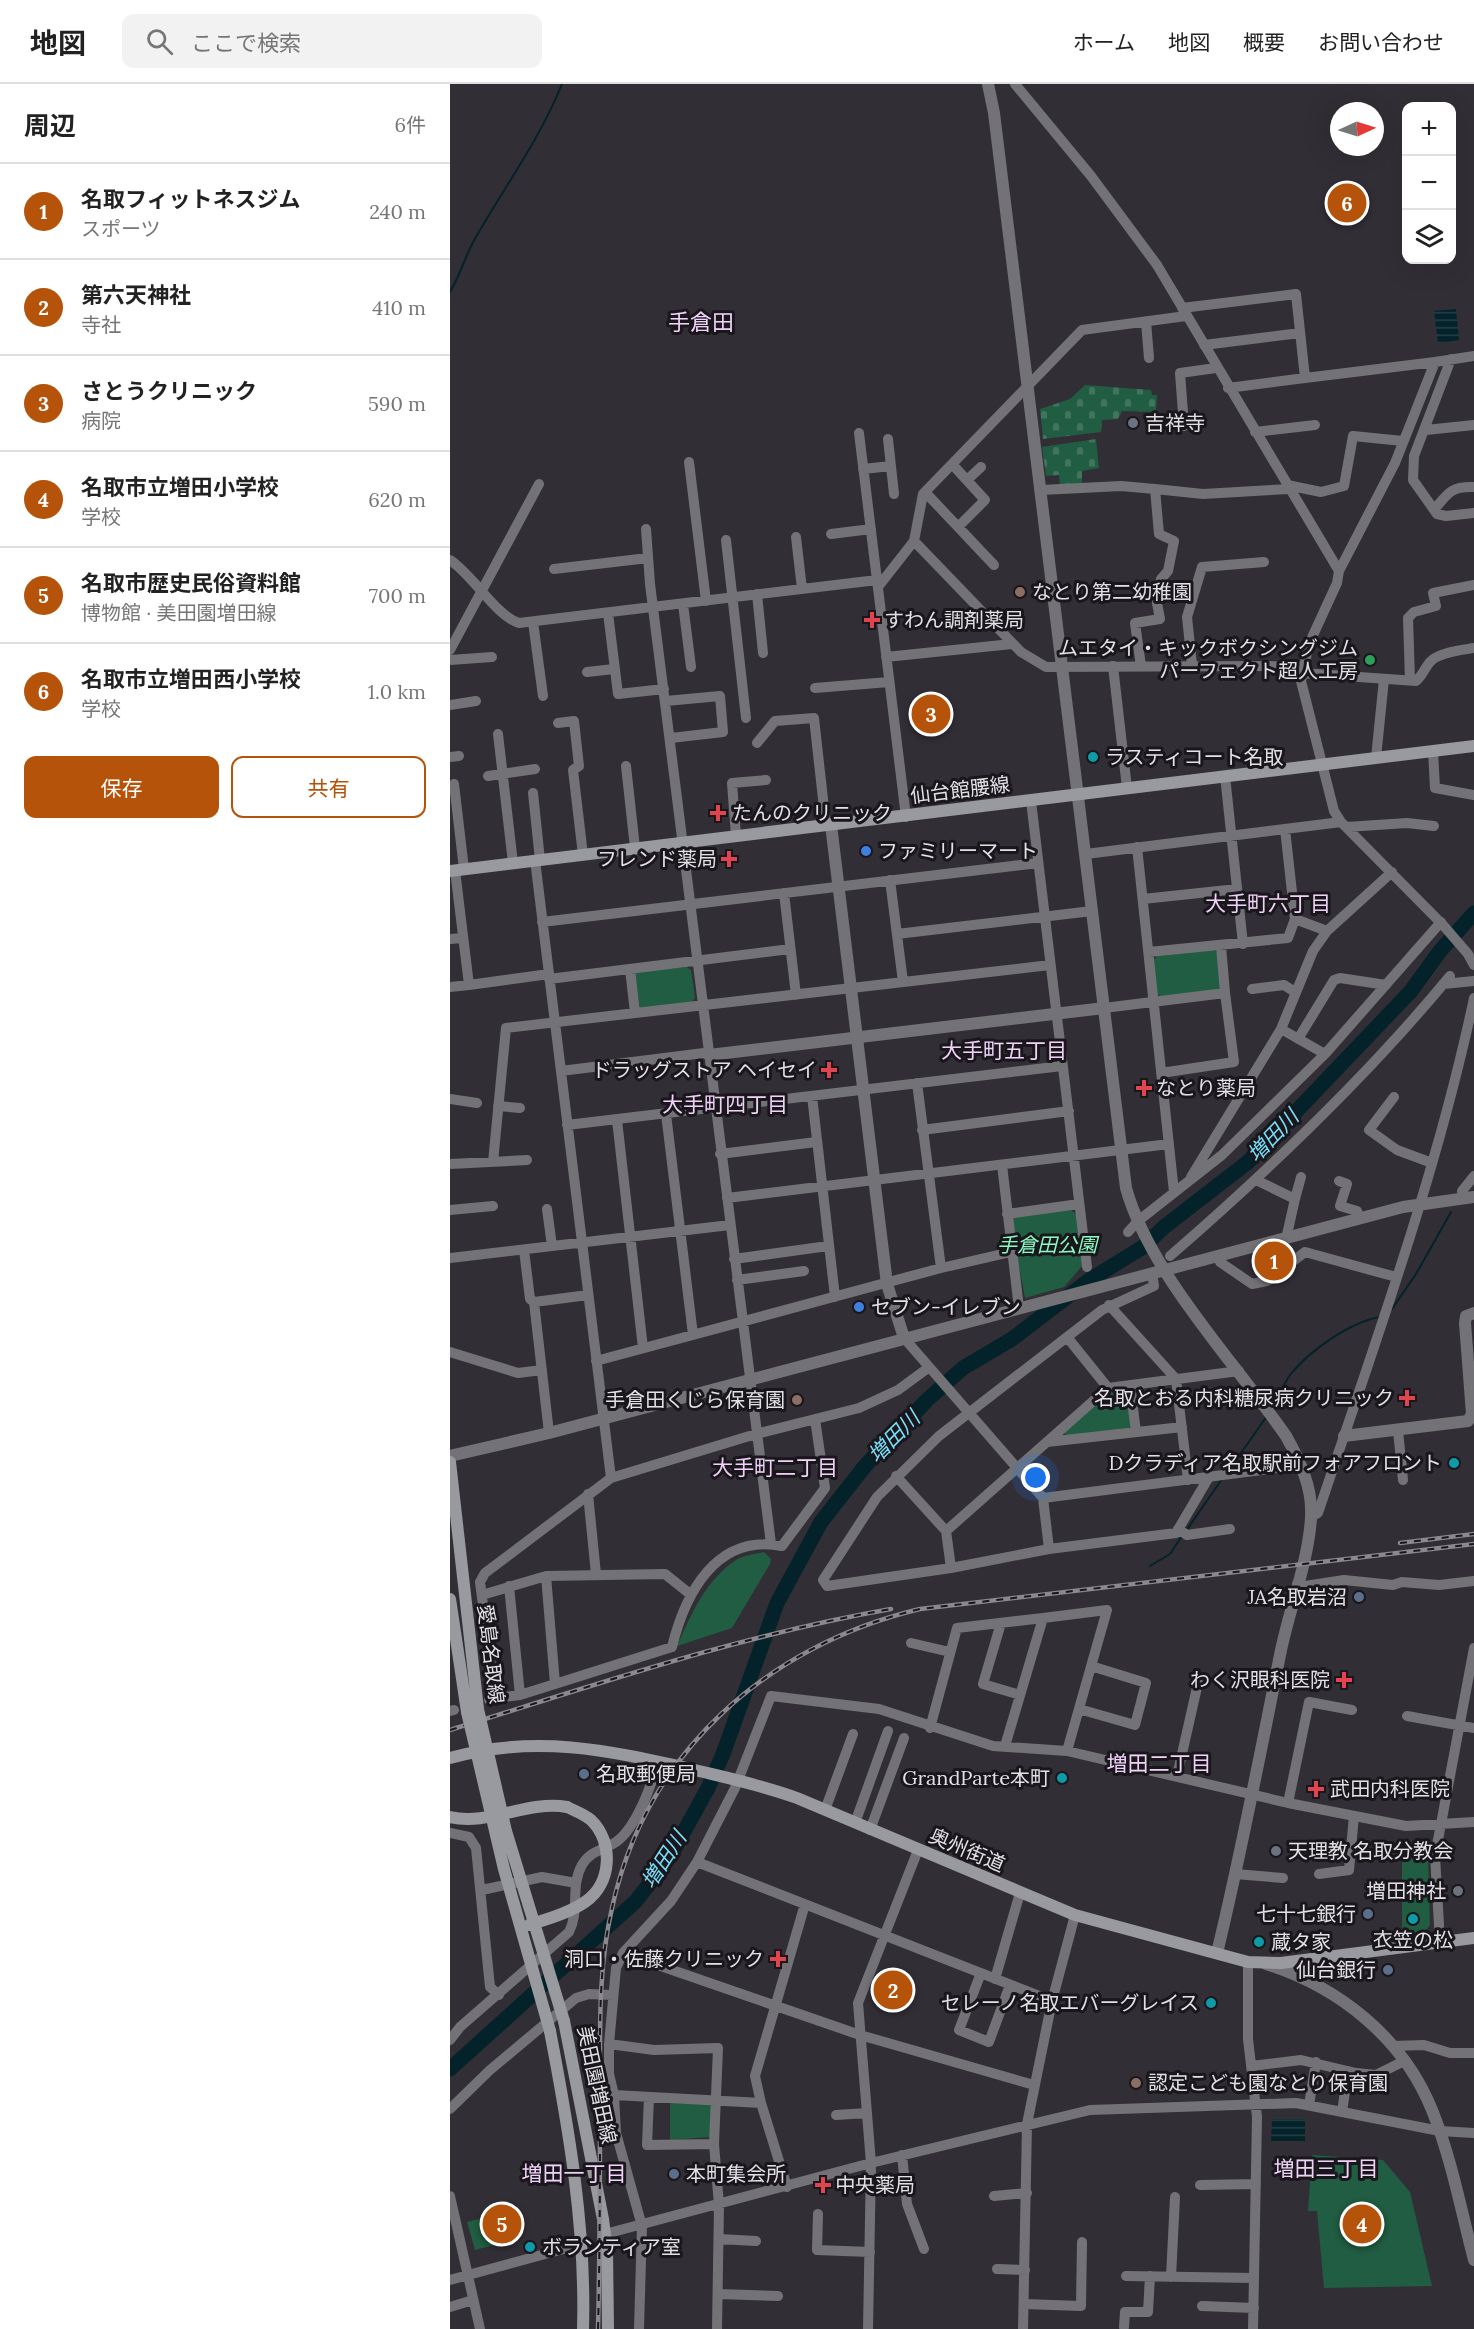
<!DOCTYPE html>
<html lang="ja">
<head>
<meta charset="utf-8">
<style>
	:root { --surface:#fff; --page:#f2f2f2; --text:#222; --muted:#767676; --line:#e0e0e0; --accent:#b45309 }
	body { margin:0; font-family:Lora,"Noto Sans JP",serif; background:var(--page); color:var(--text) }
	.controls { position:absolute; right:18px; top:18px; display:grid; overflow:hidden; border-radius:12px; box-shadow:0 6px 24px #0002 }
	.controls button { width:54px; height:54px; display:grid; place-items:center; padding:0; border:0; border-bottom:2px solid var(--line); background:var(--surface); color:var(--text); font:30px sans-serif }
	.compass { position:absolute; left:880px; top:18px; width:54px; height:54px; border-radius:50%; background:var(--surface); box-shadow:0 6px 24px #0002; rotate:86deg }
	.you { position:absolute; left:586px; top:1394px; width:21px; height:21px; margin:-15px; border:4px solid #fff; border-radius:50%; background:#1a73e8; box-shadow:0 0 0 9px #1a73e833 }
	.badge { display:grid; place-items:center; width:39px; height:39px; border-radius:50%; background:var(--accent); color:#fff; font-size:20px; font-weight:700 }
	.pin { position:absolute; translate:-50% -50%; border:3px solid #fff; box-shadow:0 2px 6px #0006 }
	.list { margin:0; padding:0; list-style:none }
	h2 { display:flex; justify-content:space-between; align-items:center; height:78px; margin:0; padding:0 24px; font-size:26px }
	h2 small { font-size:20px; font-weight:400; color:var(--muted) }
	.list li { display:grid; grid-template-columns:39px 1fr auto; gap:18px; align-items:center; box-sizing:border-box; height:96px; padding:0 24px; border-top:2px solid var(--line) }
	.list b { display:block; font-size:22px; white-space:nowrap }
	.list p { margin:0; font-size:20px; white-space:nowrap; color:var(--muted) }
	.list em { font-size:20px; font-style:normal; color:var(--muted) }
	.actions { display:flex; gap:12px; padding:18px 24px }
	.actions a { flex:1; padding:14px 0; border:2px solid var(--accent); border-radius:12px; text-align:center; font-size:21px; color:var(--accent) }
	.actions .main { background:var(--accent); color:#fff }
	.icon { flex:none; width:33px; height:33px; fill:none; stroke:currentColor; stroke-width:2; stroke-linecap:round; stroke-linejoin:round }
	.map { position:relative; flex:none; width:1024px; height:2245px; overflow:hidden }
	header { display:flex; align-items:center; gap:36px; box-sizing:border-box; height:84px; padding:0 30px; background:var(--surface); border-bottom:2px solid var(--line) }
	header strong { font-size:28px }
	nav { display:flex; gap:33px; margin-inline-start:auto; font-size:21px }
	.search { width:420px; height:54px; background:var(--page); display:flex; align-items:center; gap:15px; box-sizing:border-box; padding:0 21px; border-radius:12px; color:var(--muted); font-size:22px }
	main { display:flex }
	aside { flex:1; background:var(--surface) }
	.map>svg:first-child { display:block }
	.cemetery { fill:url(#cemetery-stones) }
	.park { fill:#205d42 }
	.water { fill:url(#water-rules) }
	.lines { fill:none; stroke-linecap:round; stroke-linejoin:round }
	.stream { stroke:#03222a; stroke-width:2 }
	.river { stroke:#03222a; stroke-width:15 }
	.minor { stroke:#737377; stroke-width:10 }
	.tertiary { stroke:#737377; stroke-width:12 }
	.secondary { stroke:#9999a0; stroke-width:12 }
	.rail-casing { stroke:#8b888f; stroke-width:4.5 }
	.rail { stroke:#19171b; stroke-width:2; stroke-dasharray:7; stroke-linecap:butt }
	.secondary-bridge { stroke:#9999a0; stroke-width:12 }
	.worship-dot { fill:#6b7280; stroke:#19171b; stroke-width:2 }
	.education-dot { fill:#8d6e63; stroke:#19171b; stroke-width:2 }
	.health-dot { fill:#e0444e; stroke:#19171b; stroke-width:2 }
	.leisure-dot { fill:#2e9e5b; stroke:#19171b; stroke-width:2 }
	.culture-dot { fill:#0f9aa8; stroke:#19171b; stroke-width:2 }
	.shop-dot { fill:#3f7fe0; stroke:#19171b; stroke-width:2 }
	.service-dot { fill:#5c6f8a; stroke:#19171b; stroke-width:2 }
	.labels { text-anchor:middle; stroke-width:6; stroke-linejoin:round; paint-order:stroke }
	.poi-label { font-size:20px; fill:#e2dfe5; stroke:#19171b; text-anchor:start }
	.street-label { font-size:20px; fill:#e2dfe5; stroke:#19171b }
	.park-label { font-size:20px; font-style:italic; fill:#8bf9c3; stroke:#19171b }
	.neighbourhood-label { font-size:21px; fill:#f0d2f8; stroke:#19171b }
	.water-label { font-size:21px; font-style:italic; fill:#78def9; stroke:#19171b }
	.quarter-label { font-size:22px; fill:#f0d2f8; stroke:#19171b }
</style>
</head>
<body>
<header>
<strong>地図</strong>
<div class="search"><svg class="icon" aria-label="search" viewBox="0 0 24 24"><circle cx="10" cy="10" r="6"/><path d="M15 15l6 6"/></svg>ここで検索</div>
<nav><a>ホーム</a><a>地図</a><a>概要</a><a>お問い合わせ</a></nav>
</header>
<main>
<aside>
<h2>周辺<small>6件</small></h2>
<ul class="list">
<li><span class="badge">1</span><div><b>名取フィットネスジム</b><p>スポーツ</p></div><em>240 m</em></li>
<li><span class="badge">2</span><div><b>第六天神社</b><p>寺社</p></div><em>410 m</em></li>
<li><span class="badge">3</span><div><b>さとうクリニック</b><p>病院</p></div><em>590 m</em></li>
<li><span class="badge">4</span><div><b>名取市立増田小学校</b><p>学校</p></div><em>620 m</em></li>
<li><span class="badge">5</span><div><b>名取市歴史民俗資料館</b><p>博物館 · 美田園増田線</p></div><em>700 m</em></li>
<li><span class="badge">6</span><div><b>名取市立増田西小学校</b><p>学校</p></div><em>1.0 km</em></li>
</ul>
<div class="actions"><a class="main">保存</a><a>共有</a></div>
</aside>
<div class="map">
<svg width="1024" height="2245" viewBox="0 0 1024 2245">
	<defs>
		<pattern id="cemetery-stones" width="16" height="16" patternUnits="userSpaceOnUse" patternTransform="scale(1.5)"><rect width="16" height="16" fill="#205d42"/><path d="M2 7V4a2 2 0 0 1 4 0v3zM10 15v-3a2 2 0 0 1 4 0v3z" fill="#40745d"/></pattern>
		<pattern id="water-rules" width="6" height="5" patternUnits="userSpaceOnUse" patternTransform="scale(1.5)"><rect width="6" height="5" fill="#03222a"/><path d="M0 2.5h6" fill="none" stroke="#274249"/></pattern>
	</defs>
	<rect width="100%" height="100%" fill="#322e36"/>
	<!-- cemetery -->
	<path class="cemetery" d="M635,301L701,306L702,311H707L706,328L672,327L668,335L652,336L651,348L593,355L590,325L620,315Z
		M646,355L649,384L632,387V400L610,402L609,391L596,392L592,363Z"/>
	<!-- park -->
	<path class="park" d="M764,866L768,869L771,905L711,913L706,909L703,877L707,872Z
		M237,883L241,886L245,914L241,919L190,925L183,892L186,888Z
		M621,1126L627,1131L632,1182L614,1203L575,1214L561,1140L565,1132Z
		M675,1306L678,1309L681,1341L678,1346L617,1353L614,1349L659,1308Z
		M314,1468L321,1475L320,1480L282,1544L227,1562C242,1529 255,1497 286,1476C294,1471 305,1470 314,1468Z
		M978,1769L980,1841L973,1850L952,1852V1772Z
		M220,2019L261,2020V2053L220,2056Z
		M862,2071L933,2076L960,2108L982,2202L874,2204L867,2127H858Z
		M56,2128L63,2156L25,2166L17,2138Z"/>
	<!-- water -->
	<path class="water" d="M1006,225L1009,256L988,259L984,227Z
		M822,2035H855V2057H821Z"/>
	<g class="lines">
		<!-- stream -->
		<path class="stream" d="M0,208C11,190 15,171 26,153C55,102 90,55 112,0
			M942,1225L966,1190L1001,1128
			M822,1325C829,1314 832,1302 840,1291C859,1267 900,1238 930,1233
			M779,1386L817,1332
			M736,1447L772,1395
			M700,1482L720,1470L732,1452"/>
		<!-- river -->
		<path class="river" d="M0,1985L186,1817L220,1773L258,1704L273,1670L327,1519L371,1438L415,1382L476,1317L513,1284L562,1255L638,1197L693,1163L714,1143L798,1078L961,907L990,867L1024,829"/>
		<!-- minor -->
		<path class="minor" d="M565,0L641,92L707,181L889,487
			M732,224L846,210L855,294L778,304
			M696,238L699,274
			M754,261L850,249
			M1024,272L985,278L945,379L889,487L887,499L859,560L851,597L884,727L891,738L993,841L1018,870L1024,881
			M1001,275L964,372L963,396L987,430L996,432L1024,429
			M855,294L985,278
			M734,342L730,289L766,284
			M976,346L1024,341
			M805,348L865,341
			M409,349L456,733
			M438,355L444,410
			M239,378L256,517
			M502,380L535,416L508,443
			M413,385L441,382
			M517,396L531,383
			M837,401L871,408L894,402L903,352L953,357
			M705,405L753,410L839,405
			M591,406L671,402L705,405L709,450L724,457L718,487L711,495L707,519L710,535L685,539L691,582
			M475,408L544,481
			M984,426C998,409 1001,402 1024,403
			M196,445L200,500L321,1460
			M381,450L421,445
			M346,453L352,505
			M276,456L296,634
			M464,457L473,410L632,246L736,232
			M0,476C24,492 45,531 69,539L427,496
			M104,485L198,474
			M428,503L464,457L571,568L596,583L853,582
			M307,510L313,569
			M233,520L241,583
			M158,529L168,610L214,605
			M83,538L93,612
			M0,566L89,400
			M436,573L562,560
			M0,576L42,573
			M742,581L737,533L752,483L814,478
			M663,582L677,704
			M137,588L164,585
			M852,589L966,597C973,591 975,583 981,577C990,568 1012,566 1024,564
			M960,596L958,534L964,528L986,522L983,509L1024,501
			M365,604L439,598
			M216,617L270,612L273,648L221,654
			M0,621L26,617
			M108,639L124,637L129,682L123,686L133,771
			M48,650L63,779
			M307,659L325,637L364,634L376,742
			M983,667L985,704L1024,711
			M0,673L9,672
			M926,674L934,595
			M176,682L185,764
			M38,692L85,685
			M775,692L793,860
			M4,700L14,785
			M83,709L90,776
			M581,717L637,1183
			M896,743L957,739L984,742
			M835,745L845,835
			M286,752L282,699L316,696
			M687,763L724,1108
			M636,770L891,738
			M85,776L161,1394
			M5,786L19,901L99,890
			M440,796L453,898
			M334,809L346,911
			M693,815L787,805
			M92,838L588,779
			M447,850L642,827
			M0,855L13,854
			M699,868L838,854L845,835L877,847L942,788
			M180,885L185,929
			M99,895L340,865
			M993,900L1024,897
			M0,903L19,901
			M802,905L834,901L845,908
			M654,924L775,909L771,862
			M831,945L875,970
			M848,955L884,896L890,894L936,901
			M111,987L254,969L259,971
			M711,989L784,978L775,909
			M467,999L491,1184
			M362,1012L385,1213
			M944,1013L919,1046L947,1066L982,1079
			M0,1015L27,1019
			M48,1022L70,1024
			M216,1030L243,1251
			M167,1036L193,1264
			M117,1041L612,982
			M472,1046L619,1027
			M270,1070L366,1058
			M43,1078L56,944L600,881
			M0,1080L77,1076
			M552,1081L569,1224
			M741,1093L831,945L863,867L877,847
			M806,1096L845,1115L836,1155
			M889,1097L897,1100L890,1122L907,1127L910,1135
			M277,1114L719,1060
			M1013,1114L1012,1107L1024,1092
			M845,1115L851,1093
			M97,1125L102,1162
			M0,1126L43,1122
			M557,1130L629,1120
			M678,1148L688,1137L772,1071L875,970L991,838
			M74,1166L80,1215L84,1218
			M720,1172C819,1086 916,994 1000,892
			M768,1172L770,1178L802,1200L817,1197L855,1168L946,1193
			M0,1174L280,1141
			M284,1175L378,1162
			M702,1189L704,1202L652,1226L489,1352L427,1413L373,1496L377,1502L501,1484L599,1465L726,1449L759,1393
			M287,1196L354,1187
			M659,1221L726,1295L738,1396
			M617,1253L658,1304
			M454,1254L593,1414L851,1381
			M0,1268L68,1289L92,1286
			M146,1277L491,1184L561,1168
			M680,1301L686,1348
			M948,1347L953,1396
			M99,1349L84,1218L138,1211
			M597,1358L732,1343
			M446,1392L496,1447L501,1484
			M138,1410L146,1490
			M593,1414L599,1465
			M861,1433L868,1429C925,1259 987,1089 1024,914
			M728,1445L737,1451L780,1445
			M496,1447L658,1304L789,1287
			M96,1492L105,1600L222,1563C235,1510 266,1449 332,1462L375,1404L365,1335
			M847,1500L855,1502L894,1496L943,1501L952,1498L989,1501L1024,1497
			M59,1502L70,1611
			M32,1511L96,1492L215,1490L240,1510
			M551,1539L533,1600L570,1611
			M461,1559L500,1568
			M45,1614L70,1611L105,1600
			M39,1616L45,1614L30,1498L35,1489L161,1394L306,1350L409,1324L448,1306L478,1284
			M629,1625L685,1641L696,1599L641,1582
			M0,1627L4,1626
			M957,1632L1024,1644
			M480,1644L507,1544L593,1534
			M555,1662L593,1534L657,1526L617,1667
			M727,1692L748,1599
			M838,1719L859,1618L902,1626
			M375,1726L403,1650
			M405,1739L438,1647
			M420,1746L454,1654
			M0,1749L19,1753L26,1764L40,1903L49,1911
			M247,1778L602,1917
			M785,1790L833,1794
			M869,1790L899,1786L904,1732
			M32,1806L92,1793L126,1799
			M990,1858L985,1772L1024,1564
			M173,1869L410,1951L584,2001
			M798,1878V1955L807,2033L803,2245
			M531,1889L509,1946L539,1958L560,1901
			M545,1895L570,1809
			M0,1956L10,1943L119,1848C130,1827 120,1802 132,1781C140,1767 153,1766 166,1758C185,1745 204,1699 206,1677
			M159,1960L204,1966L268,1964L264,2060L269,2121L267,2245
			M943,1962L974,1961L1000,1969H1024
			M801,1982L851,1976L906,1989L926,1991L954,1977
			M164,2011L311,2019L337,2103
			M199,2013L197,2061L264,2060
			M311,2019L305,1992L355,1820
			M859,2021L866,1978
			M0,2025L40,1986L126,1914L139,1910L162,1911
			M892,2028L898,1987
			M386,2031L417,2029
			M452,2071L457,2120L474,2165
			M750,2101L806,2100
			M0,2112L30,2245
			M544,2112L577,2109
			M368,2130L367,2166L420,2168
			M155,2150L421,2079L640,2026L846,2019L990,2047L1024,2049
			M269,2155L306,2157
			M547,2185L575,2186
			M676,2192L804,2194
			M721,2193L725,2113
			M0,2196L132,2160
			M268,2210L328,2212
			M574,2220L631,2222L632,2158
			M752,2222L804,2224
			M0,2223L23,2216
			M674,2243L675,2228H698L700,2192
			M189,2245L192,2142L166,2049L164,2011L159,1990V1960L166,1884L173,1869L221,1817L247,1778L285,1704L321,1612L429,1625L543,1662L617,1667L838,1719L956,1742L1024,1738
			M418,2245L421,2079L408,1919L468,1766
			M573,2245L577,2040L602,1917L625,1831"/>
		<!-- tertiary -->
		<path class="tertiary" d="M538,0L544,29L676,1104C700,1190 785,1278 836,1352C850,1377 863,1404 861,1434C858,1480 839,1525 830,1571C810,1671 791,1770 767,1869
			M381,741L437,1200L454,1254
			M259,971L654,924
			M894,1352L1018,1337L1022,1330L1015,1239L1016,1232L1024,1229
			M0,1372L99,1349L953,1123L1024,1113
			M816,1880C889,1903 953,1954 982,2026C1001,2073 1011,2126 1024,2176"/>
		<!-- secondary -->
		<path class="secondary" d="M0,787L1024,662
			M0,1378L28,1625
			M0,1515L17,1628
			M0,1674C85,1650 157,1666 241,1685C277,1694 312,1701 347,1714L625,1831L798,1878L831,1879L1024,1854
			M0,1733C39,1742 77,1716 117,1723
			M114,1937L153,2135L157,2167L158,2245
			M100,1947C119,2046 136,2144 133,2245"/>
		<defs>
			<path id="rail" d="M950,1459L1024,1450
				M0,1646C145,1601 291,1551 441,1525
				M148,2245C150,2166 150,2088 150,2009C150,1947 148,1884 162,1824C196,1668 318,1561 470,1525L1024,1460"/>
		</defs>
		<!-- rail casing -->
		<use href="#rail" class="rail-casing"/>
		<!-- rail -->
		<use href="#rail" class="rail"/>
		<!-- secondary-bridge -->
		<path class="secondary-bridge" d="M28,1625L56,1747L114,1937
			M17,1628L54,1785L100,1947
			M79,1841C97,1835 119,1829 135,1818C162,1800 164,1758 141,1736C134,1730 125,1727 117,1723"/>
	</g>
	<!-- markers -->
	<g class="worship-dot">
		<circle cx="683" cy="339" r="6"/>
		<circle cx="826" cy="1767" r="6"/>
		<circle cx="1008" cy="1807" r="6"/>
	</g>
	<g class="education-dot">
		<circle cx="570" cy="508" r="6"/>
		<circle cx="347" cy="1316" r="6"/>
		<circle cx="686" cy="1999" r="6"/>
	</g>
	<g class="health-dot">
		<path d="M419 527h6v6h6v6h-6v6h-6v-6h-6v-6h6z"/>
		<path d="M265 720h6v6h6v6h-6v6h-6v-6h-6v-6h6z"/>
		<path d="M276 766h6v6h6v6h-6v6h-6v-6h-6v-6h6z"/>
		<path d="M376 977h6v6h6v6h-6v6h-6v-6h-6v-6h6z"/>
		<path d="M691 995h6v6h6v6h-6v6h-6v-6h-6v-6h6z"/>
		<path d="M954 1305h6v6h6v6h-6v6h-6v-6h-6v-6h6z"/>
		<path d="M891 1587h6v6h6v6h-6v6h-6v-6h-6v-6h6z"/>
		<path d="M863 1696h6v6h6v6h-6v6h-6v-6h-6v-6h6z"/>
		<path d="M325 1866h6v6h6v6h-6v6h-6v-6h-6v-6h6z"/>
		<path d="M370 2092h6v6h6v6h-6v6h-6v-6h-6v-6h6z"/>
	</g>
	<circle class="leisure-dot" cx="920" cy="576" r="6"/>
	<g class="culture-dot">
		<circle cx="643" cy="673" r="6"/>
		<circle cx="1004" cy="1379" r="6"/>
		<circle cx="612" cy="1694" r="6"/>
		<circle cx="963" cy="1835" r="6"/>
		<circle cx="809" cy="1858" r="6"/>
		<circle cx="761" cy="1919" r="6"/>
		<circle cx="80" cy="2163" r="6"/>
	</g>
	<g class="shop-dot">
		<circle cx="416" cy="767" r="6"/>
		<circle cx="409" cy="1223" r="6"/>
	</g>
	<g class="service-dot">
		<circle cx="909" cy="1513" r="6"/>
		<circle cx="134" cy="1690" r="6"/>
		<circle cx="918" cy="1830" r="6"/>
		<circle cx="938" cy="1886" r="6"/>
		<circle cx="224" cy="2090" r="6"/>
	</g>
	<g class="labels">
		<!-- poi labels -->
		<g class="poi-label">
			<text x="695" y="346">吉祥寺</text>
			<text x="582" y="515">なとり第二幼稚園</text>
			<text x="434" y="543">すわん調剤薬局</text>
			<text x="908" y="571" text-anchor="end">ムエタイ・キックボクシングジム<tspan x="908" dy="23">パーフェクト超人工房</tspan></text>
			<text x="655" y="680">ラスティコート名取</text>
			<text x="282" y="736">たんのクリニック</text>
			<text x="428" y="774">ファミリーマート</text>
			<text x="267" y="782" text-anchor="end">フレンド薬局</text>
			<text x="367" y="993" text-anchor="end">ドラッグストア ヘイセイ</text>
			<text x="706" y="1011">なとり薬局</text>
			<text x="421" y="1230">セブン-イレブン</text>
			<text x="944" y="1321" text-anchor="end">名取とおる内科糖尿病クリニック</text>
			<text x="335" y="1323" text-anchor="end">手倉田くじら保育園</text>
			<text x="992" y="1386" text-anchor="end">Dクラディア名取駅前フォアフロント</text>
			<text x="897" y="1520" text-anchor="end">JA名取岩沼</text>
			<text x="880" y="1603" text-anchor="end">わく沢眼科医院</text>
			<text x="146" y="1697">名取郵便局</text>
			<text x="600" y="1701" text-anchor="end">GrandParte本町</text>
			<text x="880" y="1712">武田内科医院</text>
			<text x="838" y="1774">天理教 名取分教会</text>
			<text x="996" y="1814" text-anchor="end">増田神社</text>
			<text x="906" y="1837" text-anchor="end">七十七銀行</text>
			<text x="963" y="1863" text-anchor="middle">衣笠の松</text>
			<text x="821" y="1865">蔵タ家</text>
			<text x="314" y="1882" text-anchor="end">洞口・佐藤クリニック</text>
			<text x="926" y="1893" text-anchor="end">仙台銀行</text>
			<text x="749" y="1926" text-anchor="end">セレーノ名取エバーグレイス</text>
			<text x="698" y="2006">認定こども園なとり保育園</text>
			<text x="236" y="2097">本町集会所</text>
			<text x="385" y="2108">中央薬局</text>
			<text x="92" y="2170">ボランティア室</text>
		</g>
		<!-- street labels -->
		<g class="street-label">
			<text transform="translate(510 706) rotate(-7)" y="7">仙台館腰線</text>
			<text transform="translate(41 1570) rotate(83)" y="7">愛島名取線</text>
			<text transform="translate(517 1766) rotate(23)" y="7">奥州街道</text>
			<text transform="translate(147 2001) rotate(78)" y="7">美田園増田線</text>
		</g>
		<!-- park labels -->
		<g class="park-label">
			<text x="597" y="1168">手倉田公園</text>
		</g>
		<!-- neighbourhood labels -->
		<g class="neighbourhood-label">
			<text x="818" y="827">大手町六丁目</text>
			<text x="554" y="974">大手町五丁目</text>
			<text x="275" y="1028">大手町四丁目</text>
			<text x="325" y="1391">大手町二丁目</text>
			<text x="709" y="1687">増田二丁目</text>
			<text x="876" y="2092">増田三丁目</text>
			<text x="124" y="2097">増田一丁目</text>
		</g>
		<!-- water labels -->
		<g class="water-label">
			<text transform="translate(823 1052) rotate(-46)" y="7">増田川</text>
			<text transform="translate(444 1353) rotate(-45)" y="7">増田川</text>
			<text transform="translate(214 1776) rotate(-57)" y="7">増田川</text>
		</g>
		<!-- quarter labels -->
		<g class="quarter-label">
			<text x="251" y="246">手倉田</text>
		</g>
	</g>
</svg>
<div class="controls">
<button>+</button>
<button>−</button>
<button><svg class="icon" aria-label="layers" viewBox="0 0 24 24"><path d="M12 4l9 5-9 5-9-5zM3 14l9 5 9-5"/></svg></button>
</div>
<svg class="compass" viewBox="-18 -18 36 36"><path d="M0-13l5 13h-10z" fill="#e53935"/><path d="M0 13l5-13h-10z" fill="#767676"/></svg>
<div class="you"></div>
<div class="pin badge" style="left:824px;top:1177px">1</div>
<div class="pin badge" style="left:443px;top:1906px">2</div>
<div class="pin badge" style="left:481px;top:630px">3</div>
<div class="pin badge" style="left:912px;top:2140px">4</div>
<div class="pin badge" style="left:52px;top:2140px">5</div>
<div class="pin badge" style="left:897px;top:119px">6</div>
</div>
</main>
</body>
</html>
